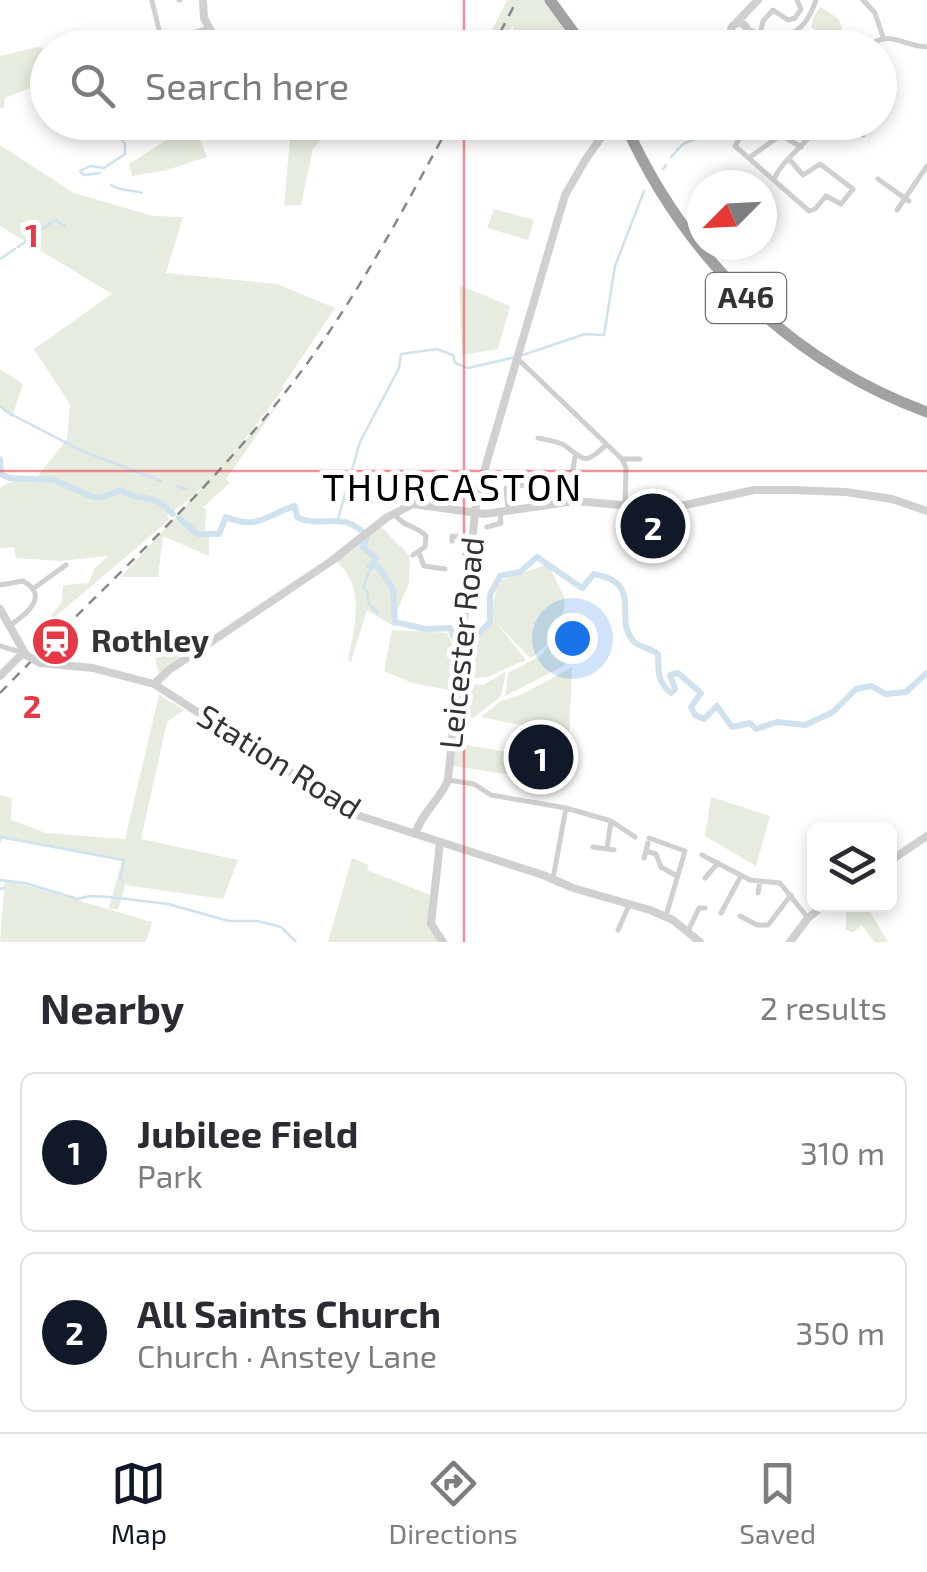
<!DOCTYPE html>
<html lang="en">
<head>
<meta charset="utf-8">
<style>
	:root { --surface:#fff; --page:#f7f7f7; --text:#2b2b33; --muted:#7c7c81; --line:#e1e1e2; --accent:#111827 }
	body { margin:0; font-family:"Exo 2",sans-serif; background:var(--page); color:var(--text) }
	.controls { position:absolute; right:30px; bottom:30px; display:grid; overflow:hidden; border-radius:15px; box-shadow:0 5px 15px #0003 }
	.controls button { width:90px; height:90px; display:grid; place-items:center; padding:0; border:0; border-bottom:2px solid var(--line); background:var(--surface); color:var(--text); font:50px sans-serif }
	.compass { position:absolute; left:687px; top:170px; width:90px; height:90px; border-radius:50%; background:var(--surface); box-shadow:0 5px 15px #0003; rotate:246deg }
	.you { position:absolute; left:572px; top:638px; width:35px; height:35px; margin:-25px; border:8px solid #fff; border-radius:50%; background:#1a73e8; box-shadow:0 0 0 15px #1a73e833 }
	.badge { display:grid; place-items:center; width:65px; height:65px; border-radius:50%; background:var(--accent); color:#fff; font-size:32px; font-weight:700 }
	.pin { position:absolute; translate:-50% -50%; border:5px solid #fff; box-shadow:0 2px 10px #0006 }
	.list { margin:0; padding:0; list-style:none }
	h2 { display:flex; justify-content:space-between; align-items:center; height:130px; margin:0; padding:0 40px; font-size:42px }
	h2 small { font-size:32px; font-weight:400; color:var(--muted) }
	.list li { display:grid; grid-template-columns:65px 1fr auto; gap:30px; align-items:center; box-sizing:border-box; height:160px; margin:0 20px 20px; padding:0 20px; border:2px solid var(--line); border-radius:15px }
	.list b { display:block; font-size:38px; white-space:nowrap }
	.list p { margin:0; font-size:32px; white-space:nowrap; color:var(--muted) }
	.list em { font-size:32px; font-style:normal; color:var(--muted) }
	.icon { flex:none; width:55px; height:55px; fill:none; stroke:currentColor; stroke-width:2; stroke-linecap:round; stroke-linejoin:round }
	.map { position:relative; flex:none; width:927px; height:942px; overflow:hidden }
	.search { position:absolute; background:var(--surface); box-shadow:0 5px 15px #0003; left:30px; right:30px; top:30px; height:110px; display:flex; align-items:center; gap:25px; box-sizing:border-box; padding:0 35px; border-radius:55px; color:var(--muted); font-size:38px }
	.sheet { height:490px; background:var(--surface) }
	nav { display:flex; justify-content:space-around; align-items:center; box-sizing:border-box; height:140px; border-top:2px solid var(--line); background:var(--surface); font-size:28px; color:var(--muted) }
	nav a { display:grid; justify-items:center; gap:5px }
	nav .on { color:var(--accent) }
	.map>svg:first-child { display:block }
	.green { fill:#e6ecdf }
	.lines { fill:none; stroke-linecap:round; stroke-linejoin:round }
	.stream { stroke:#cfe2ee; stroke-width:2.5 }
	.river { stroke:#cfe2ee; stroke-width:6 }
	.minor { stroke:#d0d0d0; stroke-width:5 }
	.tertiary { stroke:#d0d0d0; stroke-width:8 }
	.trunk { stroke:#a2a2a2; stroke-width:11 }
	.rail { stroke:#888; stroke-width:2.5; stroke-dasharray:10 8; stroke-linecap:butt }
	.tertiary-bridge { stroke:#d0d0d0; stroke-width:8 }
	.grid { fill:none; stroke:#e63946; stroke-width:2.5; stroke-opacity:0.55 }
	.labels { text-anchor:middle; stroke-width:10; stroke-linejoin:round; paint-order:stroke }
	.shield { fill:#fff; stroke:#707070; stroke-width:2.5 }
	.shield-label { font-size:30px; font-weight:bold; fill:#333 }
	.poi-label { font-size:32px; font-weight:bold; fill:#333; stroke:#fff; text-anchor:start }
	.street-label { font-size:32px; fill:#333; stroke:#fff }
	.quarter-label { font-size:38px; letter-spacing:2.5px; fill:#000; stroke:#fff }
	.grid-label { font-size:32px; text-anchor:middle; font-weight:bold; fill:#e63946; stroke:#fff; stroke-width:10; stroke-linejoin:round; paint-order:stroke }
</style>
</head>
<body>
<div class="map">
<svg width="927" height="942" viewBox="0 0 927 942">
	<rect width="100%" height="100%" fill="#fff"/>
	<!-- green -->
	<path class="green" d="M507,0H546L575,47H512L513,25L504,39L492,30Z
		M821,7L839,19L844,36L830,42L811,27L815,14Z
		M37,47L47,49V81L5,98L4,108H0V56Z
		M193,123L207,157L167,170L132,176L129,164Z
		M322,130L326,136L313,148L301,205L284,206L290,139Z
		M0,145L74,193L153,216L183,217L166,273L277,284L335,308L282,387L283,389C252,430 211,488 167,515L169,520L42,628L62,602L63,585L89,583L94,569L108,556L60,561L16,558L14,547L0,548V488L10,482L37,477L67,439L70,404L34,349L112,294L0,226Z
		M494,209L534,220L528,240L487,228Z
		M459,285L510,306L498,349L462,355Z
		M0,369L23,384L12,417L0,408Z
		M279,403L226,479L230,483L203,507L206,510L205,531H209V556L163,536L158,577H121Z
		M645,508L668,511L664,546L645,542Z
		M380,526L410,556L409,583L394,619L395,627L367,610L351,662L348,660C355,627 366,583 335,561Z
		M548,564L565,599L561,630C549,639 543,652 530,658L496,622L526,660L487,677L462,679L466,646L494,620L490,615L499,581Z
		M392,630L447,633L455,650L449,690L412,683L384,671Z
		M559,634L565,665L505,696L508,673L542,655L551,639Z
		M188,636L200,637V649L160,677L155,659L169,652L173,643Z
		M572,667L569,735L481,717L501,701L523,694Z
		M506,672L501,696L473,718L460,714L462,683L483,685Z
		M159,695L184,710L167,722L141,839L238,860L223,899L125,885L118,910L109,908L122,861L3,838L0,844V795L12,798L11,820L46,833L125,839Z
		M516,732L571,740L565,783L512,774V769L511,775L453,766L455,743L513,753Z
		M711,797L770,816L756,866L705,836Z
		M352,858L369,865L367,870L433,896L430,930L440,942H328Z
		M5,879L152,922L146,942H0Z
		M834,905H866L888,942H874L862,925L853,932L846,930V911L833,909Z"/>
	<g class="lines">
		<!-- stream -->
		<path class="stream" d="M671,157L683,144L712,132
			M663,169L666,165
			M100,173L84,175L80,171L90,166L104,168L125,154V144L113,128
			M111,185C120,192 132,189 142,193
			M54,220L65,226
			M18,247L52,222
			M0,259L15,249
			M523,355L585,334L604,335L615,266L644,191
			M0,406L5,411
			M7,412L78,449
			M80,450L161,481
			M177,486L187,489
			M338,519L360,442L399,368L401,354L437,349L453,355L455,363L468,368L516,357
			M371,567L363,588L367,592L369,604L378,613
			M0,837L124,860L120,880
			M0,880L25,883L78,899L90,896L110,897L168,904L229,921H257L281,927L296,942
			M123,881H124
			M0,889L4,888"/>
		<!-- river -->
		<path class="river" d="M0,459L1,474L9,478L54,480L93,497H103L121,490C141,504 149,489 173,514
			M179,518L197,534H219L226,517C259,531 267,514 295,506L297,517C320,530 344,508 367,537L363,547L376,558L370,566H378L393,589L395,622L425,629L450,628L456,642L469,643L490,622V595L500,576L520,572L537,557L582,588L594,574C643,583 615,615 631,638C637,648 649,647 658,654C659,671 656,680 671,693L675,689L670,675L678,673L701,693L691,707L695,715L704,719L717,706L732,727L750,723L756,729L777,722L805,725L833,712L856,689L871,686L886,694L906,692L927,673"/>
		<!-- minor -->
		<path class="minor" d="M179,0H180
			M863,0L875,13L883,37
			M152,1L162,42
			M747,29C782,42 803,39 816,0
			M760,34L763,21L773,10L788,20L795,18L801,9L797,0
			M160,43L209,28
			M744,48L745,38
			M865,48C889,28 902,46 927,47
			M668,122V123
			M850,122L863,135
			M735,146L809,211L815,209L826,196L841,204L853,189L820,164L803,175L789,159
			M735,146L743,132L755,122
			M750,157L781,135L801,147
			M774,179C784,157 808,144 821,122
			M878,179L909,201
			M897,210L927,166
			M518,359L622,459L626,468L625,505
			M538,438C546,440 557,441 564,445C585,460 584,466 606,445
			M622,459H640
			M571,481L575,457
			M508,509L506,488L525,485
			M394,513C402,527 416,525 426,536L425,547L413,555
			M487,527L501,523L500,511
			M452,541V536L471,538
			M419,553L424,566L445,569
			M0,585L23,581C50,596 27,614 9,626
			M34,588L66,565
			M0,646L20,652
			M448,780L474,784L491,795L566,808L611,821L635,837
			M649,838L685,851L666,916
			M593,847L614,850
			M607,848L611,821
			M646,851L656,854L661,867L677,876
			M702,855L750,880L780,883L808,918
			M644,858L648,843
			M705,878L718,863
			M553,879L566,808
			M758,893L760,881
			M721,913L741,876
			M740,916L757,925H768L791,895
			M618,930L630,903
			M688,931L699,908H705"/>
		<!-- tertiary -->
		<path class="tertiary" d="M203,0L204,18L220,48
			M731 31a8 8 0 1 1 16 0a8 8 0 1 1-16 0Z
			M734,25L758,0
			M708,48L731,32
			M260,122C273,142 289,136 308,130
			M0,609L26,655
			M40,663L93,668L154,684L357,815L543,875L573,888L650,910L673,920L700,942
			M0,676L24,652
			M154,684L169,670L330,562L386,518L413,504L485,514L575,501L667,509L754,490H791L846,492L892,499L927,511
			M415,834C422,812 440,800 448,780L476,503L483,475L565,195L586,159L612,122
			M440,842L431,924L443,942
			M890,861L927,836
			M790,942L808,918L825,904"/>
		<!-- trunk -->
		<path class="trunk" d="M550,0L585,48
			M624,122C684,256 788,361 927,412"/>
		<!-- rail -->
		<path class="rail" d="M492,48L517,0
			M0,693C105,584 222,482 311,358C364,284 407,203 451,122"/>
		<!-- tertiary-bridge -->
		<path class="tertiary-bridge" d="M26,655L40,663"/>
	</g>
	<!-- grid -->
	<path class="grid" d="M464,0V48M464,122V942M0,471H927"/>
	<!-- icons -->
	<defs>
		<symbol id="station-disc" viewBox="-11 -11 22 22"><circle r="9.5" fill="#e63946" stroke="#fff"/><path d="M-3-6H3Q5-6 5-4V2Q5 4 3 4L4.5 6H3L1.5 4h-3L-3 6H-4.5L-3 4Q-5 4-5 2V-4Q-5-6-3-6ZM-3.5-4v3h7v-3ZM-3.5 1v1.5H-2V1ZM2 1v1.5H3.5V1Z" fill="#fff"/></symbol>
	</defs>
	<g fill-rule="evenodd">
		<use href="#station-disc" x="28" y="614" width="55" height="55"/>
	</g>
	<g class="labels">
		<!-- shield labels -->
		<rect class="shield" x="706" y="273" width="80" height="50" rx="8"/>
		<g class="shield-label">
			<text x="746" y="308">A46</text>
		</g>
		<!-- poi labels -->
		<g class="poi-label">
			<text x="91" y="652">Rothley</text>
		</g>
		<!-- street labels -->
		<g class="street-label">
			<text transform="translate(462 643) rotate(-84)" y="11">Leicester Road</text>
			<text transform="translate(279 762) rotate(32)" y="11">Station Road</text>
		</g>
		<!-- quarter labels -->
		<g class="quarter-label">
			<text x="453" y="501">THURCASTON</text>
		</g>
	</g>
	<g class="grid-label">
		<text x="32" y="247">1</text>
		<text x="32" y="718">2</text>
	</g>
</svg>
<div class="controls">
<button><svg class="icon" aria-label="layers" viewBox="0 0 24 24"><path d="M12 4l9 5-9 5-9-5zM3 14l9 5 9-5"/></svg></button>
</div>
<svg class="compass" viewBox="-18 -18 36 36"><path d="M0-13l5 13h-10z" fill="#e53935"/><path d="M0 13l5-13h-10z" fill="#7c7c81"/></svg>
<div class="you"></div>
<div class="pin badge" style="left:541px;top:757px">1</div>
<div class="pin badge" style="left:653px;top:526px">2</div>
<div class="search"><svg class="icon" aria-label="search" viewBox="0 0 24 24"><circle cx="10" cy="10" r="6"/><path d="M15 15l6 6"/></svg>Search here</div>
</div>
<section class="sheet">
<h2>Nearby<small>2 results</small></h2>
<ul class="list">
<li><span class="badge">1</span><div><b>Jubilee Field</b><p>Park</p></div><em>310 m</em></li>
<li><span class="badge">2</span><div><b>All Saints Church</b><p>Church · Anstey Lane</p></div><em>350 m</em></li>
</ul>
</section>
<nav>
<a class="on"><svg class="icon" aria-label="map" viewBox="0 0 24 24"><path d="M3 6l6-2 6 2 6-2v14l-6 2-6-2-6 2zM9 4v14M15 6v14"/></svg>Map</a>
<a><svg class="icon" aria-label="directions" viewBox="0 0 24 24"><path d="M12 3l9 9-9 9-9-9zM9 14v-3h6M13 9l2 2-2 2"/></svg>Directions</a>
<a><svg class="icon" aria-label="saved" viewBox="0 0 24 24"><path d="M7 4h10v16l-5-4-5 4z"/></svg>Saved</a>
</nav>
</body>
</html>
